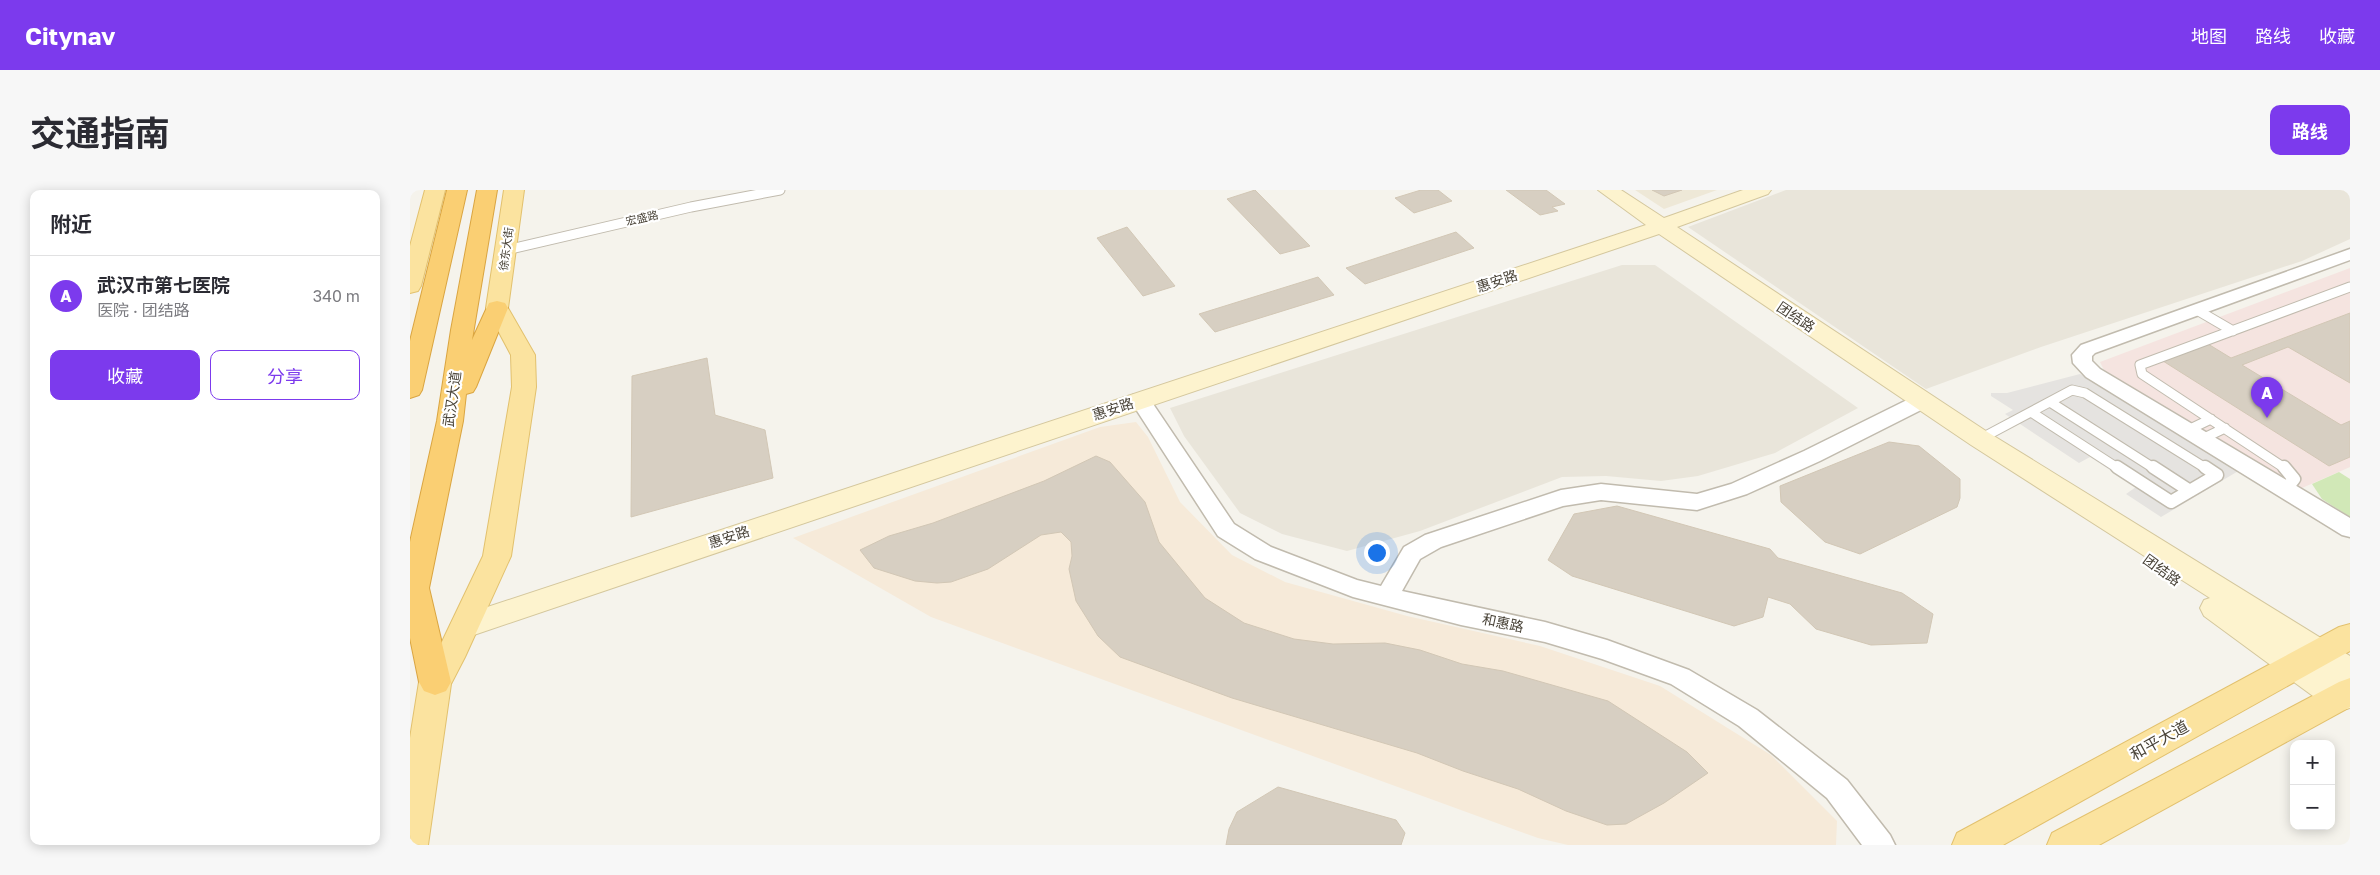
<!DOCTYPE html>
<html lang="zh">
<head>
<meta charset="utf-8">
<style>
	:root { --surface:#fff; --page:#f7f7f7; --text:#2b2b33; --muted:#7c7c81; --line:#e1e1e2; --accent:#7c3aed }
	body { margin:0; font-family:"Golos Text","Noto Sans SC",sans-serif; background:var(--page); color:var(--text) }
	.controls { position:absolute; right:15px; bottom:15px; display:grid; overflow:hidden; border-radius:10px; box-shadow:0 2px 12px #0003 }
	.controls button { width:45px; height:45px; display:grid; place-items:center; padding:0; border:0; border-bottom:1px solid var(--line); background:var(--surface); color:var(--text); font:25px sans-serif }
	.you { position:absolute; left:966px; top:362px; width:18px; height:18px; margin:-12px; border:4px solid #fff; border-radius:50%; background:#1a73e8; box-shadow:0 0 0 8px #1a73e833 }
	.badge { display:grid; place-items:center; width:32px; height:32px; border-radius:50%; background:var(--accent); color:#fff; font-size:16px; font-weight:700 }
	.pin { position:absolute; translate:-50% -41px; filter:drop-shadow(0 1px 2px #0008) }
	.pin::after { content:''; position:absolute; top:26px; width:18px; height:15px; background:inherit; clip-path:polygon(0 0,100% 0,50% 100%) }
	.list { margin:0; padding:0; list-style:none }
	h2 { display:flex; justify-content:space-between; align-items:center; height:65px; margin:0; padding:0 20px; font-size:21px }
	h2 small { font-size:16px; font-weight:400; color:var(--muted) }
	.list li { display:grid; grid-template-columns:32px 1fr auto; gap:15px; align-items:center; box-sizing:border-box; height:80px; padding:0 20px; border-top:1px solid var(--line) }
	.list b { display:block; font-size:19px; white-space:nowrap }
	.list p { margin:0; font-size:16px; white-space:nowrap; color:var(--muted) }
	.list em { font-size:16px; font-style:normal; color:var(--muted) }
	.actions { display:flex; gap:10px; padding:15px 20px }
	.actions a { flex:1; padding:11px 0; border:1px solid var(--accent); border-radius:10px; text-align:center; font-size:18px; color:var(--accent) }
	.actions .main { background:var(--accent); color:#fff }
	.map { position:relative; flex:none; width:1940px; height:655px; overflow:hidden; border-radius:10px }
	header { display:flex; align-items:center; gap:30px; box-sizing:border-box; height:70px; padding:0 25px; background:var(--accent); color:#fff }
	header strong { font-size:24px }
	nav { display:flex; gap:28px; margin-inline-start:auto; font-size:18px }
	.intro { display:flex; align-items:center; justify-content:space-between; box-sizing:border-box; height:120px; padding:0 30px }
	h1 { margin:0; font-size:35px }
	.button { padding:12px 22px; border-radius:10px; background:var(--accent); color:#fff; font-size:18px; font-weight:700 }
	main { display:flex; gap:30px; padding:0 30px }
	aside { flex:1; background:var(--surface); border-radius:10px; box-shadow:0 2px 12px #0003 }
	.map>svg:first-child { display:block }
	.residential { fill:#e9e5da }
	.commercial { fill:#f6ead9 }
	.education { fill:#eee8d7 }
	.medical { fill:#f5e4e0 }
	.green { fill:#d1e8b7 }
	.parking { fill:#e5e3e0 }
	.building { fill:#d7cfc2; stroke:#d2c7b5 }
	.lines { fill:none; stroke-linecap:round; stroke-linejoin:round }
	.lane-far1-casing { stroke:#c1bbae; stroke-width:11 }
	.lane-casing { stroke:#c1bbae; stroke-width:15 }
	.street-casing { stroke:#c1bbae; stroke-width:3 }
	.secondary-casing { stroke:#d4c79d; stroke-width:2 }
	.primary-casing { stroke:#e2c16e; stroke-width:2 }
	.highway-casing { stroke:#daa541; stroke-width:2 }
	.lane-far1 { stroke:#fff; stroke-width:9 }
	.lane { stroke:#fff; stroke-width:12 }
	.street { fill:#fff; fill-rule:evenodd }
	.secondary { fill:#fdf3ce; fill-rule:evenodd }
	.primary { fill:#fbe39f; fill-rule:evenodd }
	.highway { fill:#facf73; fill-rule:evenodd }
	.labels { text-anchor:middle; stroke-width:4.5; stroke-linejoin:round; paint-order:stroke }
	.far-street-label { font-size:11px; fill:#4a4439; stroke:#fff }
	.street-label { font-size:14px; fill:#4a4439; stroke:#fff }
	.near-street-label { font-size:16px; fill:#4a4439; stroke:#fff }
</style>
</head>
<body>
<header>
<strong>Citynav</strong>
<nav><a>地图</a><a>路线</a><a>收藏</a></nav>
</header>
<div class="intro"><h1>交通指南</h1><a class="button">路线</a></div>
<main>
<aside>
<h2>附近<small></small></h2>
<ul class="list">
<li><span class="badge">A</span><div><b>武汉市第七医院</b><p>医院 · 团结路</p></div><em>340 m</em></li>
</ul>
<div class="actions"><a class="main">收藏</a><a>分享</a></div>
</aside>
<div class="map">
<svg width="1940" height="655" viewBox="0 0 1940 655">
	<rect width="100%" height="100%" fill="#f5f3ec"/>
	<!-- residential -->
	<path class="residential" d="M1376,0H1940V49L1892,71L1631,157L1516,199L1278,37Z
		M1212,75H1245L1448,218L1365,263L1288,286L1251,291L1196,286L1152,287L1010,341L937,361L872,344L830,323L774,246L760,218Z"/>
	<!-- commercial -->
	<path class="commercial" d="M726,232L738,247L770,312L822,365L875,392L997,426L1130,456L1250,496L1361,565L1427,631L1426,655H1158L1128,648L521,427L383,348L690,237Z"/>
	<!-- education -->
	<path class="education" d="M1225,0H1307L1254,19Z"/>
	<!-- medical -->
	<path class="medical" d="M1940,78V277L1892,298L1865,284L1694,180L1690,172Z"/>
	<!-- green -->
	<path class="green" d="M1929,282L1940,289V327L1912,309L1902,294Z"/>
	<!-- parking -->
	<path class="parking" d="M1670,184L1830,280L1751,327L1716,304L1726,297L1680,267L1669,273L1595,224L1603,220L1581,206V203H1597Z"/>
	<!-- building -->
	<path class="building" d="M845,0L900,56L870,64L817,9Z
		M1011,0H1028L1042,11L1004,23L985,8Z
		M1096,0H1136L1155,14L1142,17L1148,21L1130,25Z
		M1242,0H1272L1254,6Z
		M717,37L765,96L733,106L687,48Z
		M1046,42L1064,58L955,94L936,78Z
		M908,87L924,105L805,142L789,124Z
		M1940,123V193L1878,157L1832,175L1931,235L1940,231V267L1919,276L1753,171L1798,154L1821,168Z
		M297,168L305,225L355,240L363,288L221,327L222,186Z
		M1479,252L1509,256L1550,289V308L1547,317L1450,364L1415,352L1371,312L1370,296Z
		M686,266L700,272L735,312L749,352L795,408L834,433L884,449L923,454L975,453L1010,460L1052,474L1093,481L1198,511L1277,562L1298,583L1254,613L1216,634L1197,635L1156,621L1108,599L1053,581L1007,563L822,508L710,467L688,446L666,411L659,379L662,366L661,352L651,342L631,345L578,379L541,392L527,393L505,391L464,378L450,360L479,346L523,333L634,291Z
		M1207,316L1360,359L1368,368L1492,403L1523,424L1517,453L1461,455L1406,439L1380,414L1358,407L1353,427L1324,436L1162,386L1138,370L1164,324Z
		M868,597L986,630L995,643L991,655H816L819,639L827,622Z"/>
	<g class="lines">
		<defs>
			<path id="lane-far1" d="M96,60L281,17L370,0
				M1787,120L1823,141
				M1640,212L1745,279
				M1621,222L1709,279
				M1778,240L1801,229
				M1570,249L1662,200L1675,203L1797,279
				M1792,249L1815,238
				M1876,279L1732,184L1730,175L1940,97"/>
			<path id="lane" d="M1707,277L1761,312L1807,285L1795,277
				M1743,277L1780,301
				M1874,277L1884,289L1876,299"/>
			<path id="street" d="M1940,59V70L1685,163L1682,166V171L1690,179L1940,328V347L1932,345L1676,187L1663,173L1662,165L1671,155Z
				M730,204L737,205L824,334L861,357L947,390L971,396L994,357L1015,345L1151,300L1191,294L1287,304L1321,294L1394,261L1505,206L1512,205L1519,206L1522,211L1519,216L1410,271L1337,304L1287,320L1191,310L1153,316L1031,357L1010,369L992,401L1135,432L1197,450L1279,480L1347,520L1437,590L1480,645L1485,655H1452L1417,608L1329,536L1261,494L1192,469L1135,452L1051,435L943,407L845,369L808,346L720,210L723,205Z"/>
			<path id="secondary" d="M1188,0H1211L1254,28L1333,0H1361L1358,4L1267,37L1579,243L1940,466V495L1931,492L1940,498V518L1929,521L1918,517L1794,426L1790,418L1794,410L1800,408L1561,255L1249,44L55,448L44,444L40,436L44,428L1236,35Z"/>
			<path id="primary" d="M15,0H35L11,96L8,101L0,103V56Z
				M94,0H114L98,118L125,165L126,197L101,366L55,467L41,494L18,655H0V548L9,492L28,460L73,366L102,197L101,165L76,118Z
				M1940,434V461L1593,655H1542L1547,643L1929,437Z
				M1940,488V517L1689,655H1637L1642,643L1929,492Z"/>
			<path id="highway" d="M37,0H57L12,200L9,205L0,208V151Z
				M67,0H87L62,150L79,113L87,111L95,113L98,118L66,197L63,202L56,204L53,231L19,398L41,492L36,501L25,505L14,501L9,492L0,448V352L27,231L41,140Z"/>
		</defs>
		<!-- lane-far1 casing -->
		<use href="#lane-far1" class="lane-far1-casing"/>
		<!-- lane casing -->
		<use href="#lane" class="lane-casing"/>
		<!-- street casing -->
		<use href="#street" class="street-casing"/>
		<!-- secondary casing -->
		<use href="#secondary" class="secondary-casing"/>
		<!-- primary casing -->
		<use href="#primary" class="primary-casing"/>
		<!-- highway casing -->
		<use href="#highway" class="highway-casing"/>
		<!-- lane-far1 -->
		<use href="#lane-far1" class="lane-far1"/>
		<!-- lane -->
		<use href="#lane" class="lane"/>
		<!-- street -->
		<use href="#street" class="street"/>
		<!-- secondary -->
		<use href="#secondary" class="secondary"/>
		<!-- primary -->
		<use href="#primary" class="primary"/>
		<!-- highway -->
		<use href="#highway" class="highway"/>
	</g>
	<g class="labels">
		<!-- far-street labels -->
		<g class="far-street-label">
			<text transform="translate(232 28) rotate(-13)" y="4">宏盛路</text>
			<text transform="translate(96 59) rotate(-82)" y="4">徐东大街</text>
		</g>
		<!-- street labels -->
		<g class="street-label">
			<text transform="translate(1087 91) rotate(-18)" y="5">惠安路</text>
			<text transform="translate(1386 127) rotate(34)" y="5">团结路</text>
			<text transform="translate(42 209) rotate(-82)" y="5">武汉大道</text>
			<text transform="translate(703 219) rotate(-18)" y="5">惠安路</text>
			<text transform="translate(319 347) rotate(-18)" y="5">惠安路</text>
			<text transform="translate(1752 380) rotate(36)" y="5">团结路</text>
			<text transform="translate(1093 433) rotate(12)" y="5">和惠路</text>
		</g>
		<!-- near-street labels -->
		<g class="near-street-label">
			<text transform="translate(1749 550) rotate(-29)" y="6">和平大道</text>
		</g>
	</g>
</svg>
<div class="controls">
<button>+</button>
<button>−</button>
</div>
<div class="you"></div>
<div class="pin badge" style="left:1857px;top:228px">A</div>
</div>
</main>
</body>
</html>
